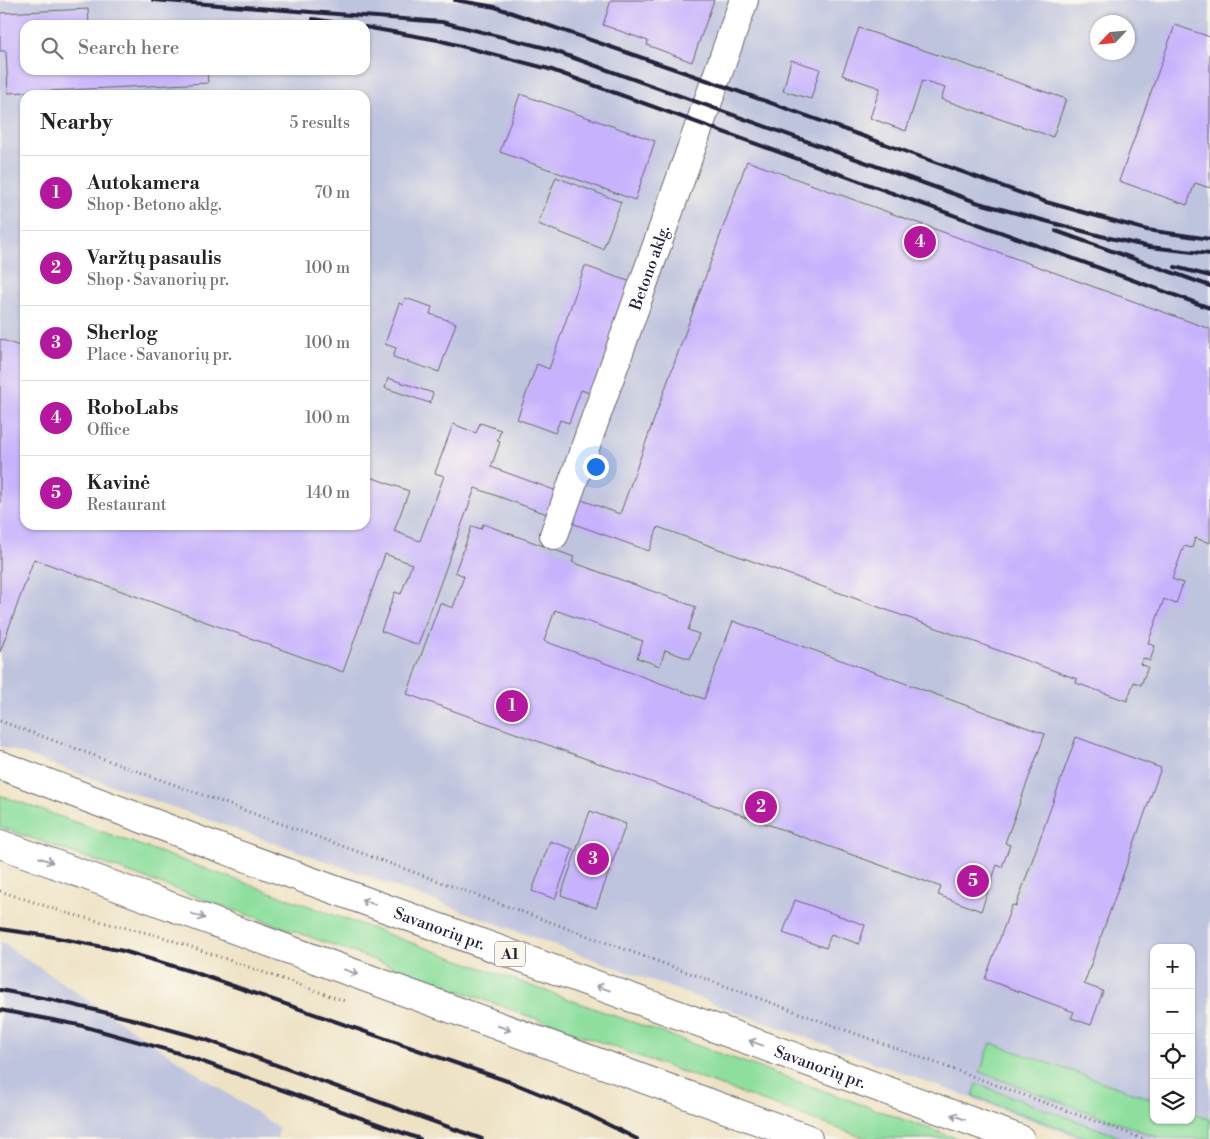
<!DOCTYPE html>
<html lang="en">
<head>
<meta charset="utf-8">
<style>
	:root { --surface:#fff; --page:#f2f2f2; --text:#222; --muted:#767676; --line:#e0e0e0; --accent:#b5179e }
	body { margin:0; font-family:"Libre Bodoni",serif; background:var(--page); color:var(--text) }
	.controls { position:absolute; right:15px; bottom:15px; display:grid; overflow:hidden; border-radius:10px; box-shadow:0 1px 4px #0004 }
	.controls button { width:45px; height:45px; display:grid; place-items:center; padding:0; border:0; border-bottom:1px solid var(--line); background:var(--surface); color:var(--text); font:25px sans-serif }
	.compass { position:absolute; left:1090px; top:15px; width:45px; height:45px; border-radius:50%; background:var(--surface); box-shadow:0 1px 4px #0004; rotate:244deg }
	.you { position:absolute; left:595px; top:466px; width:18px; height:18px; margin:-12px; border:4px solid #fff; border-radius:50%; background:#1a73e8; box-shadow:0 0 0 8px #1a73e833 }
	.badge { display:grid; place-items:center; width:32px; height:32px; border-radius:50%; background:var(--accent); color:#fff; font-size:16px; font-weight:700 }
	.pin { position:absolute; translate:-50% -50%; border:2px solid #fff; box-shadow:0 1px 5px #0006 }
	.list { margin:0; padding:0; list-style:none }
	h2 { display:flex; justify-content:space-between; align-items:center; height:65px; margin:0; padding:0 20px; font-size:21px }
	h2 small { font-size:16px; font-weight:400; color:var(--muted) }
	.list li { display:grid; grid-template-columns:32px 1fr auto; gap:15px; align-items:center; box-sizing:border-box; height:75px; padding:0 20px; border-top:1px solid var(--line) }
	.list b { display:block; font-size:19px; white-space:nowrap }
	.list p { margin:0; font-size:16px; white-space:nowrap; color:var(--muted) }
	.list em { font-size:16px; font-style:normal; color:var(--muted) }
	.icon { flex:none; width:28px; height:28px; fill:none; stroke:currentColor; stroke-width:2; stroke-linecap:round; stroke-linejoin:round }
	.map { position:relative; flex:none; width:1210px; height:1139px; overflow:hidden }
	.search { position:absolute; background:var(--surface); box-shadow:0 1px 4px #0004; left:20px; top:20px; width:350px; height:55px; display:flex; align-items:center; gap:12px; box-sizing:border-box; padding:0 18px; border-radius:15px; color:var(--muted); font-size:19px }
	.panel { position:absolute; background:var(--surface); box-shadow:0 1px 4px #0004; left:20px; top:90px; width:350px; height:440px; border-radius:15px }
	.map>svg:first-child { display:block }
	.industrial { fill:#bec3de; fill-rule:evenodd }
	.green { fill:#8edf9e; stroke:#58806c }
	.building { fill:#c7b3fd }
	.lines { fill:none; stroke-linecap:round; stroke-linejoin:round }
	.street-casing { stroke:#69656b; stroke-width:30 }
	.highway-casing { stroke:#69656b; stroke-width:30 }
	.path { stroke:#69656b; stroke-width:3; stroke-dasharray:1 4; stroke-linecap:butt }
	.street { stroke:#fff; stroke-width:28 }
	.highway { stroke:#fff; stroke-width:28 }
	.rail { stroke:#22223b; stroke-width:4 }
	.oneway { stroke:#9c9ca7 }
	.labels { text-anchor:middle; stroke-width:5; stroke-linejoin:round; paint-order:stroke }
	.shield { fill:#fbf7ec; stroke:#636270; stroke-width:1 }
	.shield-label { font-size:15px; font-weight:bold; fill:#22223b }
	.street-label { font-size:16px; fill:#22223b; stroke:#fbf7ec }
</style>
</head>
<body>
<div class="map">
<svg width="1210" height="1139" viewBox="0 0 1210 1139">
	<rect width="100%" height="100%" fill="#fbf7ec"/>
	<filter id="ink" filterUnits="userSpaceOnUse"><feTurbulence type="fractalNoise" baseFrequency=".02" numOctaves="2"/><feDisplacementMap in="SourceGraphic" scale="10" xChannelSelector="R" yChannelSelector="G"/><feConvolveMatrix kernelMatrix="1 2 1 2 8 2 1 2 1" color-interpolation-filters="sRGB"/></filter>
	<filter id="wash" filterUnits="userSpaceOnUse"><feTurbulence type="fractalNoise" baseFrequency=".0096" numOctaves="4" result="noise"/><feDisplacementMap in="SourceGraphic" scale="20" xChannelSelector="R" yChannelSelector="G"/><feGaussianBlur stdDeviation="1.12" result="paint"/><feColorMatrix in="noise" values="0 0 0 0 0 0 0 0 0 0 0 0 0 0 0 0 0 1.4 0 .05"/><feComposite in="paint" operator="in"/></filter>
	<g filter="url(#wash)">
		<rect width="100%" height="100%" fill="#eee2c4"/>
		<!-- industrial -->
		<path class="industrial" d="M0,0H1210V1139H1082L345,868L0,746ZM1098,22H1128V52H1098ZM25,25H365V70H25ZM25,95H365V525H25ZM1154,948H1191V1120H1154Z
			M0,941L279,1128L277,1139H0Z"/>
		<!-- green -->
		<path class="green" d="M0,795L958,1139H871L856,1135L341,948L0,827Z
			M991,1043L1154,1100V1120H1191V1113L1210,1120V1139H1162L980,1072Z
			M977,1084L1125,1139H1090L973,1096Z"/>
		<g id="blocks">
			<!-- building -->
			<path class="building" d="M611,0H714L692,62L647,45L648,41L603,25Z
				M88,9L89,25H25V70H207L208,83L8,93L6,51H0V13Z
				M1175,25L1210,37V188L1195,183L1187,205L1119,181Z
				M859,28L1066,99L1053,137L941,99L945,88L922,81L906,131L870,118L880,88L842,75Z
				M791,60L820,69L811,99L783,91Z
				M520,94L655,141L635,200L500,152Z
				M747,161L1210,329V543L1195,538L1192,548L1184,546L1172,579L1183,583L1176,604L1164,599L1148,643L1155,646L1150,661L1143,658L1140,664L1148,667L1141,685L1134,682L1127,701L1076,683L1077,679L658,527L649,551L475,488L418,645L381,631L395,592L401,594L412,564L385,554L343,672L34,559L0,652V339L25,348V525H365V475L409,491L394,531L420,541L444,476L435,473L453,424L476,433L480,423L501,430L497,441L500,442L491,467L620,514Z
				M556,177L621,202L603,249L538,224Z
				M585,266L631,282L592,394L581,390L569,423L560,420L555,433L517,419L537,364L549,369Z
				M405,298L432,307L430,314L456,323L439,372L393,357L396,348L385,344L399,303L403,305Z
				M388,378L433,393L430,403L385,388Z
				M483,524L574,557L572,562L696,607L688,630L699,634L690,659L665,650L660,666L637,658L643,641L555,610L544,641L704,699L733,621L1045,734L1005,843L1010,845L1002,867L997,865L981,911L938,895L941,887L407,694L440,603L453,608L464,576L455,572L472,526L481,529Z
				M1076,737L1161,768L1084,984L1103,991L1091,1025L1071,1018L1074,1012L985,979L1012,905L1016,906Z
				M590,811L626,824L596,908L561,895Z
				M550,841L573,849L555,899L532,891Z
				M795,900L865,925L859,944L831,934L826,948L783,933Z"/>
		</g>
	</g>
	<g filter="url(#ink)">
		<use href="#blocks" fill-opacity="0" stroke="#69656b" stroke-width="1"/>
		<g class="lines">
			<defs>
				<g id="street">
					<path id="s1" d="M554,535L744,0"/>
				</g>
				<g id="highway">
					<path id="s2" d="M0,765L217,847L1020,1139"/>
					<path d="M0,844L808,1139"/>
				</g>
			</defs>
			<!-- street casing -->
			<use href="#street" class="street-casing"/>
			<!-- highway casing -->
			<use href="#highway" class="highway-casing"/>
			<!-- path -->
			<path class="path" d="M0,721L1144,1139
				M0,891L70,914L163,937L345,1001"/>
			<!-- street -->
			<use href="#street" class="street"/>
			<!-- highway -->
			<use href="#highway" class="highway"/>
			<!-- rail -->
			<path class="rail" d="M153,0L442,22L546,48L979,203L1101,236L1150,247L1210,254
				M455,0L495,7L715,83L1046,202L1147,230L1210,239
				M313,19L350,25
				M365,27L438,40L549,69L1210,308
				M1056,231L1210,286
				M1175,267L1210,276
				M0,929L48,936L123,951L193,972L513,1083L577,1109L637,1139
				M0,990L53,1000L132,1019L207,1040L482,1139
				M0,1010L79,1025L175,1052L420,1139"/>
		</g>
		<!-- one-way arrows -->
		<defs><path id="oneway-shaft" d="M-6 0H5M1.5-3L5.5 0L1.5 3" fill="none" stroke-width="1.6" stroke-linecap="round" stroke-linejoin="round" transform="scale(1.25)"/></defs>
		<g class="oneway">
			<use href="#oneway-shaft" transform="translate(46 860) rotate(20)"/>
			<use href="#oneway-shaft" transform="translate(368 902) rotate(-160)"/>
			<use href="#oneway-shaft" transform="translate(198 916) rotate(20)"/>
			<use href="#oneway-shaft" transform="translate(351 972) rotate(20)"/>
			<use href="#oneway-shaft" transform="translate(603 988) rotate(-160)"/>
			<use href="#oneway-shaft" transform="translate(504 1028) rotate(20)"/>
			<use href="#oneway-shaft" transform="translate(756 1043) rotate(-160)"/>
			<use href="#oneway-shaft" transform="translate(958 1117) rotate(-160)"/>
		</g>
	</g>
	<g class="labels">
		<!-- shield labels -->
		<rect class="shield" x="495" y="941.5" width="30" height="25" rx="4"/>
		<g class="shield-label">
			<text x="510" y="959">A1</text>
		</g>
		<!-- street labels -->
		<g class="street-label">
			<text dy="6" stroke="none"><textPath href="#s1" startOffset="284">Betono aklg.</textPath></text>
			<text dy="6" stroke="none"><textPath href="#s2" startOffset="469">Savanorių pr.</textPath></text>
			<text dy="6" stroke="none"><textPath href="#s2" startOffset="874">Savanorių pr.</textPath></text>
		</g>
	</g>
</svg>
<div class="controls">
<button>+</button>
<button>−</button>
<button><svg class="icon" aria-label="locate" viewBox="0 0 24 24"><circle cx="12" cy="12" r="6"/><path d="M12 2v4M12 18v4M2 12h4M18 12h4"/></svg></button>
<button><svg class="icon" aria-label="layers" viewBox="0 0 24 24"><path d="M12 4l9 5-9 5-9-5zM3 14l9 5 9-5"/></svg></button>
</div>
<svg class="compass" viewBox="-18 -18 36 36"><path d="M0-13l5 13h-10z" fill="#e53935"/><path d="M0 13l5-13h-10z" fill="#767676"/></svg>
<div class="you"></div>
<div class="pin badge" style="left:512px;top:706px">1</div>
<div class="pin badge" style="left:761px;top:807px">2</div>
<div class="pin badge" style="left:593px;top:859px">3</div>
<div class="pin badge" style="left:920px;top:242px">4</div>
<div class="pin badge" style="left:973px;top:881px">5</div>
<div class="search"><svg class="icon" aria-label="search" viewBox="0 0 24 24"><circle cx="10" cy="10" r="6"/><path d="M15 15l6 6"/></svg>Search here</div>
<section class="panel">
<h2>Nearby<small>5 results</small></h2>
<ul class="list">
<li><span class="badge">1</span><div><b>Autokamera</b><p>Shop · Betono aklg.</p></div><em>70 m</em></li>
<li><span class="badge">2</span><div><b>Varžtų pasaulis</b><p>Shop · Savanorių pr.</p></div><em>100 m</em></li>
<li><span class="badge">3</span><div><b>Sherlog</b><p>Place · Savanorių pr.</p></div><em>100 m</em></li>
<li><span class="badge">4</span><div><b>RoboLabs</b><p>Office</p></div><em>100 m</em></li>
<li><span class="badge">5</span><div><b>Kavinė</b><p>Restaurant</p></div><em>140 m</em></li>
</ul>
</section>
</div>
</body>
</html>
